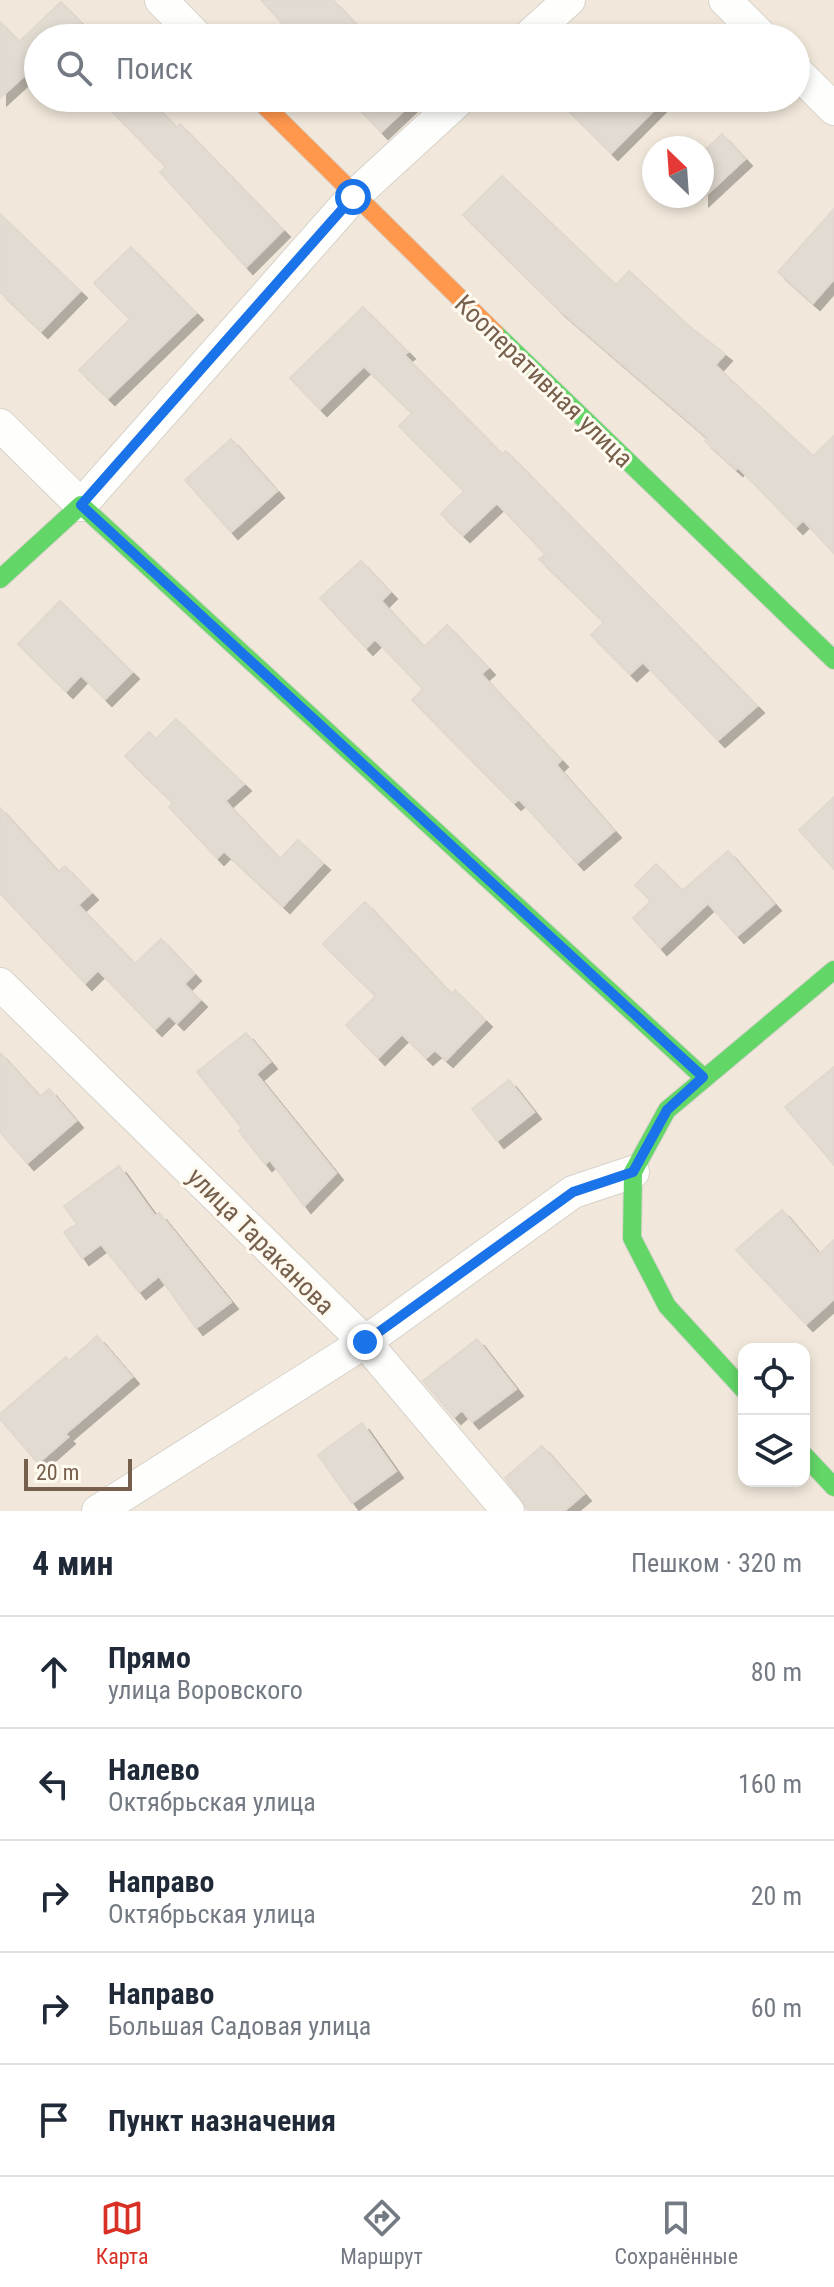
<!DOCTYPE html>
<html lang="ru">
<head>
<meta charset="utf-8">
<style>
	:root { --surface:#fff; --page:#f6f6f7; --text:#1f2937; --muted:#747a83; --line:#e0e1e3; --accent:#d93025 }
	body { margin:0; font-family:"Roboto Condensed",sans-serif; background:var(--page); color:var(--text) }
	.controls { position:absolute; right:24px; bottom:24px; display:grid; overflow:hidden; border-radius:16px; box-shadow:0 4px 12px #0003 }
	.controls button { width:72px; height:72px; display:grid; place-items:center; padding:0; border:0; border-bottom:2px solid var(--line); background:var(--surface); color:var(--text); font:40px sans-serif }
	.compass { position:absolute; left:642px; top:136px; width:72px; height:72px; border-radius:50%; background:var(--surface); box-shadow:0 4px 12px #0003; rotate:335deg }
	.scale { position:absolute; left:24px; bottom:20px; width:108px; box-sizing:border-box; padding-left:8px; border:4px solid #765f4c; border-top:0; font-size:22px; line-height:28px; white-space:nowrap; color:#765f4c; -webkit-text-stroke:6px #fffaef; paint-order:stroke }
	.stop { position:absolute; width:24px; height:24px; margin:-18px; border:6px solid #1a73e8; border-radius:50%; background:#fff }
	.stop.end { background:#1a73e8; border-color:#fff; box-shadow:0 2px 8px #0008 }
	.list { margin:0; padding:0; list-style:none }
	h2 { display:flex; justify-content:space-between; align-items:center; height:104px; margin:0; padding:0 32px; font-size:34px }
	h2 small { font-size:26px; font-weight:400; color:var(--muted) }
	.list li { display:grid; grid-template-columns:52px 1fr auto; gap:24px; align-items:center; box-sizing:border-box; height:112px; padding:0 32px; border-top:2px solid var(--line) }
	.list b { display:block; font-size:30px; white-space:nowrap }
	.list p { margin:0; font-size:26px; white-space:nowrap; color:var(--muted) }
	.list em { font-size:26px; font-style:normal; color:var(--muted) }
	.icon { flex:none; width:44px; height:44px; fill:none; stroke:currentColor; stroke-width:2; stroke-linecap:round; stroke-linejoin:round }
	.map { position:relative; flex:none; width:834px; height:1511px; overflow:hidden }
	.search { position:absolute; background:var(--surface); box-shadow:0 4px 12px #0003; left:24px; right:24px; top:24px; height:88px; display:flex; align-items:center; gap:20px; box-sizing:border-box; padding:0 28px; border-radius:44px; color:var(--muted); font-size:30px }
	.sheet { height:664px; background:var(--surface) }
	nav { display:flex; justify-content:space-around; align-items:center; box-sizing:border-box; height:112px; border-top:2px solid var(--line); background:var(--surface); font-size:22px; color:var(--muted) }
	nav a { display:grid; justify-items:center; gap:4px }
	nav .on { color:var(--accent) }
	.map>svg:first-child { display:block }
	.residential { fill:#f1e8db; fill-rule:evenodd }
	.building { fill:#e2dbd2; stroke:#e1d8cf; stroke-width:2; filter:url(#shadow) }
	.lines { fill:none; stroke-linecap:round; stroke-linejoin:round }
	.street-casing { stroke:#d7d2cb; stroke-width:34 }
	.fast-casing { stroke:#d8d2cb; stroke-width:20 }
	.slow-casing { stroke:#d8d2cb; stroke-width:20 }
	.street { stroke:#fefefc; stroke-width:32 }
	.fast { stroke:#63d668; stroke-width:18 }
	.slow { stroke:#ff974d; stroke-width:18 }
	.route { stroke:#1a73e8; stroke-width:10 }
	.labels { text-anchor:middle; stroke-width:6; stroke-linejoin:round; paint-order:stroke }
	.street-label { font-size:26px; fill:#765f4c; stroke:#fffaef }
</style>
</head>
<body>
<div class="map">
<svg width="834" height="1511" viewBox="0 0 834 1511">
	<defs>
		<filter id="shadow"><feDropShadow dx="7" dy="7" stdDeviation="0" flood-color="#0004"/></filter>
	</defs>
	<rect width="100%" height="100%" fill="#f8f5ed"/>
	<!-- residential -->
	<path class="residential" d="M0,0H834V1511H0ZM38,38H796V98H38ZM654,148H702V196H654ZM744,1349H804V1481H744Z"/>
	<!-- building -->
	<path class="building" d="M261,0H333L369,38H296Z
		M61,2L81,23L65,38H38V63L0,98V22L19,42Z
		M99,98H148L177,128L180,124L283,230L246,267L160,172L166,167Z
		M349,98H417L381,132Z
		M556,98H666L611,153Z
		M722,134L745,159L702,199V153Z
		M502,176L616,285L629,271L689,326L725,354L715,365L813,456L834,436V553L803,520L796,527L738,467L736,469L705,441L708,438L558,309L463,215Z
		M834,209V279L813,303L778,272Z
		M0,214L80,291L41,331L0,292Z
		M131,247L196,313L108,398L79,370L130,319L94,283Z
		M363,307L408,352L404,355L502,454L506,451L757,706L718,740L643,662L630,674L591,635L604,622L539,559L545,554L497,503L463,535L441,514L464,491L399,426L412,413L364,366L320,409L290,378Z
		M231,439L277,491L231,532L185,480Z
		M361,561L390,592L381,601L424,647L447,625L488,668L481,674L561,760L556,765L614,831L577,863L519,799L514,803L412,700L423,689L375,639L366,648L320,598Z
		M60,601L132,672L105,699L81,675L66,691L18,644Z
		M176,719L244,784L225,801L280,859L298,840L323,863L283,906L224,851L217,858L169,807L173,803L125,756L149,732L156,739Z
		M834,797V869L799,830Z
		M0,808L58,872L65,866L91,893L78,905L135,964L161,939L194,974L184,984L200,1000L177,1023L169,1015L155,1029L98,970L85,983L0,893Z
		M728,851L774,904L737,936L708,903L660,948L633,918L651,901L635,885L656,864L682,891Z
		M365,902L451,994L455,990L485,1020L446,1060L435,1050L426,1058L402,1034L378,1058L346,1025L376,996L323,944Z
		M246,1033L270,1062L256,1074L336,1173L304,1206L270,1160L265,1164L239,1131L242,1128L197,1072Z
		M0,1053L40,1097L49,1089L76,1121L27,1163L0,1132Z
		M834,1067V1165L785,1107Z
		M509,1080L534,1112L497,1141L472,1109Z
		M119,1166L155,1216L159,1213L231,1302L196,1328L159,1276L139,1292L101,1244L82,1258L64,1232L77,1224L64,1206Z
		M782,1210L819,1254L834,1240V1299L806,1324L736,1250Z
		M97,1336L132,1377L65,1434L68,1437L38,1463L0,1419V1414L66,1357L69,1361Z
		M477,1339L516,1389L472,1422L462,1410L454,1417L423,1381Z
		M362,1423L396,1471L352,1503L318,1455Z
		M542,1446L584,1494L564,1511H529L505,1478Z"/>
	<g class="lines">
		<defs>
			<path id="street" d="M161,0L198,38
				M725,0L763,38
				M527,38L569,0
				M796,71L834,109
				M0,425L81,505L353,197L461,98
				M0,984L365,1342L508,1511
				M98,1511L365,1342L573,1192L633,1172"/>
			<path id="fast" d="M495,333L834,660
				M0,579L81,505L703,1077
				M744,1390L667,1306L632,1238L633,1172L667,1110L834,970
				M804,1455L834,1487"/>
			<path id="slow" d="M257,98L495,333"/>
		</defs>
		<!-- street casing -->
		<use href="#street" class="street-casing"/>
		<!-- fast casing -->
		<use href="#fast" class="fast-casing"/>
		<!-- slow casing -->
		<use href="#slow" class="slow-casing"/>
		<!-- street -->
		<use href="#street" class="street"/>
		<!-- fast -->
		<use href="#fast" class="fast"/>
		<!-- slow -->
		<use href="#slow" class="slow"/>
	</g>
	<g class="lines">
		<!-- route -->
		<path class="route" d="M353,197L81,505L703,1077L667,1110L633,1172L573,1192L365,1342"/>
	</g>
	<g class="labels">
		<!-- street labels -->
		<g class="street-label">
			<text transform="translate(544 381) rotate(44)" y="9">Кооперативная улица</text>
			<text transform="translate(261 1241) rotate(45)" y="9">улица Тараканова</text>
		</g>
	</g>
</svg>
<div class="controls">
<button><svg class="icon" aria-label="locate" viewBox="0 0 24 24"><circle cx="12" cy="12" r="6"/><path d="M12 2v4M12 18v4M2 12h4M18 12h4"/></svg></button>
<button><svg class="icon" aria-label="layers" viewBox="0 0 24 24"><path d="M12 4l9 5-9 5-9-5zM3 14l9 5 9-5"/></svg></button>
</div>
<svg class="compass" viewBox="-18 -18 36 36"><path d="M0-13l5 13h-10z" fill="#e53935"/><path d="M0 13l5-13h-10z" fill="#747a83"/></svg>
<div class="scale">20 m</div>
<div class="stop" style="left:353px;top:197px"></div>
<div class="stop end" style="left:365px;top:1342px"></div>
<div class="search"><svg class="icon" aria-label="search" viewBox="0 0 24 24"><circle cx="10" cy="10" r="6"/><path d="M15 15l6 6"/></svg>Поиск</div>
</div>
<section class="sheet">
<h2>4 мин<small>Пешком · 320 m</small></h2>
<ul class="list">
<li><svg class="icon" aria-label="ahead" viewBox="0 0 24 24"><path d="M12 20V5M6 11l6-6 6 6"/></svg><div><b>Прямо</b><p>улица Воровского</p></div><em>80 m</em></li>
<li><svg class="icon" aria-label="left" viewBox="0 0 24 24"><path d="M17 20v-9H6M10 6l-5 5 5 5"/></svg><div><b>Налево</b><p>Октябрьская улица</p></div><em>160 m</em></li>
<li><svg class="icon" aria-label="right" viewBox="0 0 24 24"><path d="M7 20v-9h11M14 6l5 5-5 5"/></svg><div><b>Направо</b><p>Октябрьская улица</p></div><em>20 m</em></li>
<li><svg class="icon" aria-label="right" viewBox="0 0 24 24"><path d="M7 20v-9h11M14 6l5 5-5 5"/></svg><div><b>Направо</b><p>Большая Садовая улица</p></div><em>60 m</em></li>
<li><svg class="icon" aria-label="arrive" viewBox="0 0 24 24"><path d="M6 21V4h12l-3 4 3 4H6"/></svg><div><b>Пункт назначения</b></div></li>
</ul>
</section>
<nav>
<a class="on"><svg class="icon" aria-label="map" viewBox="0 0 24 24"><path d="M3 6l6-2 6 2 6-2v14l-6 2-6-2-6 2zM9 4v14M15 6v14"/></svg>Карта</a>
<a><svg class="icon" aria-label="directions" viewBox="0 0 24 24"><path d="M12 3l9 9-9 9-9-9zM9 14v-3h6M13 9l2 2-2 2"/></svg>Маршрут</a>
<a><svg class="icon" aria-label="saved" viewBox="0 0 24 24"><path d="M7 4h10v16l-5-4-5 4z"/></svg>Сохранённые</a>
</nav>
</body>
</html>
